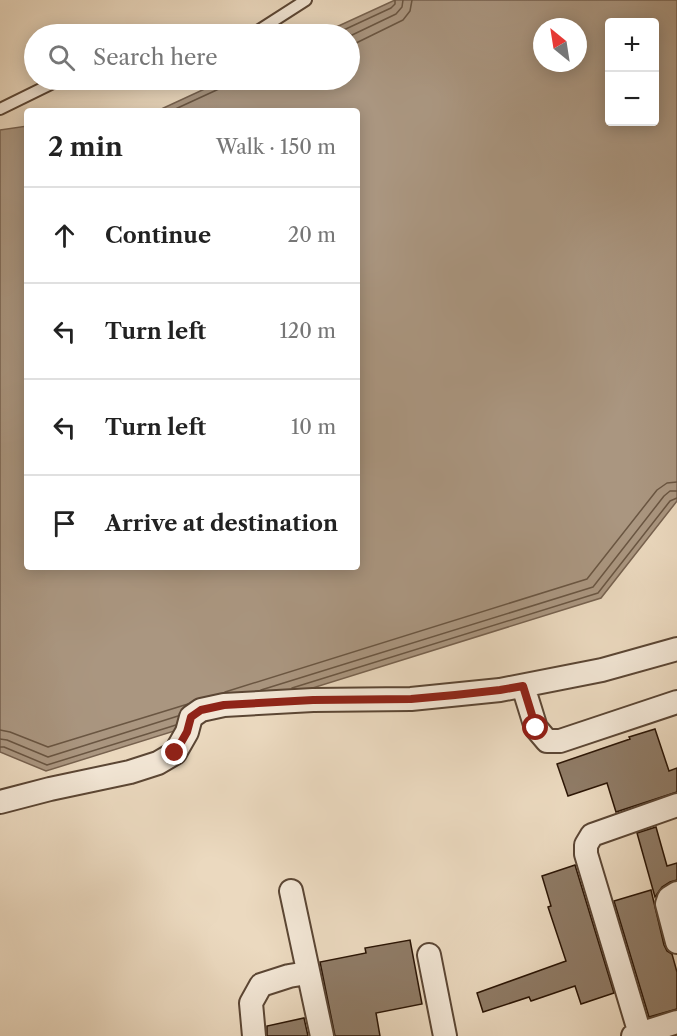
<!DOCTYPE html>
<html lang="en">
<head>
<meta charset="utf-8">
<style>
	:root { --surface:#fff; --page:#f6f6f6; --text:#222; --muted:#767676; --line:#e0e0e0 }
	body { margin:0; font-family:"Libre Caslon Text",serif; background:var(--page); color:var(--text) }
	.controls { position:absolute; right:18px; top:18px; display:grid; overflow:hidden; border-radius:6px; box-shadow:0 3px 15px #0003 }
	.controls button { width:54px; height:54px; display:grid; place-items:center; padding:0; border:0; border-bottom:2px solid var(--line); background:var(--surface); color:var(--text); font:30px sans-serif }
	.compass { position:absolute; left:533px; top:18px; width:54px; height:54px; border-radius:50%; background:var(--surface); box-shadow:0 3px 15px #0003; rotate:330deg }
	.stop { position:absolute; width:18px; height:18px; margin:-14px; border:4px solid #8f2418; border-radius:50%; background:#fff }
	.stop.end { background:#8f2418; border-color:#fff; box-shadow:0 2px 6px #0008 }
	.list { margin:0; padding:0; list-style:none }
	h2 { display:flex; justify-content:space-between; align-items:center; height:78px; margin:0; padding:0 24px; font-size:26px }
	h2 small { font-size:20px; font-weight:400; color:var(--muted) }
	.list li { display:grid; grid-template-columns:39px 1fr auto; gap:18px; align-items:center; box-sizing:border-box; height:96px; padding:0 24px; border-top:2px solid var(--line) }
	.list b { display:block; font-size:22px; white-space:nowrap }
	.list em { font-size:20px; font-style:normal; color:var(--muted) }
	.icon { flex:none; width:33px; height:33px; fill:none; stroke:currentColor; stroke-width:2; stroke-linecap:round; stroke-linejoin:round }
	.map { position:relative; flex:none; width:677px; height:1036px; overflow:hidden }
	.search { position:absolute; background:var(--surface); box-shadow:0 3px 15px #0003; left:24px; top:24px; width:336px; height:66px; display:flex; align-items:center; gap:15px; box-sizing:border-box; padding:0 21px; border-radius:33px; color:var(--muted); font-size:22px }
	.panel { position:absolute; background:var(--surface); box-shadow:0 3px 15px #0003; left:24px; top:108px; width:336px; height:462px; border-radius:6px }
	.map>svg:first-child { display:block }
	.water { fill:#aa9680; stroke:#77624f; stroke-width:1.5; fill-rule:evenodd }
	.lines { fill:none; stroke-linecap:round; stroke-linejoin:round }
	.shore { stroke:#6a5642; stroke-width:1.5 }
	.building { fill:#8f7b66; stroke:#2b1505; stroke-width:1.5 }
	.lane-casing { stroke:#5b4634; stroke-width:14 }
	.street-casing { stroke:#5b4634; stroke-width:26 }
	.lane { stroke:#f2e6d5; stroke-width:10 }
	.street { stroke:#f2e6d5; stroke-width:22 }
	.route { stroke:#8f2418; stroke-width:8 }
</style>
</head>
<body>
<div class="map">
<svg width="677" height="1036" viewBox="0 0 677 1036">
	<rect width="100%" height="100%" fill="#ebd9bf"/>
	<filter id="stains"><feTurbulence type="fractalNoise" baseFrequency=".00333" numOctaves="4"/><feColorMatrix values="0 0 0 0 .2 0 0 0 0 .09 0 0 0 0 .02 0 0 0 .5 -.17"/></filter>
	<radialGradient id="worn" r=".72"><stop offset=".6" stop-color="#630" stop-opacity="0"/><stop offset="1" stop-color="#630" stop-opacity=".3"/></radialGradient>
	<!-- water -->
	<path class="water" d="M395,0H677V501L601,598L46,771L0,752V130L27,126V567H357V111H157L224,80H350V34H321ZM610,22H654V122H610ZM542,27H578V63H542Z"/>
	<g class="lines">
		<!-- shore -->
		<path class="shore" d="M335,34L391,8L395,4V0
			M350,36L396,14L402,7L403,0
			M350,46L403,20L410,11L412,0
			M171,111L221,88L224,84L225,80
			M292,688L598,593L670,501L677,498
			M261,690L593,587L664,496L670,491H677
			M225,692L587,579L657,490L667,483L677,482
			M0,730L10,732L48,747L188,704
			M0,739L7,740L48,757L178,716
			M0,747H4L47,765L176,725"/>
	</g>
	<!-- building -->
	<path class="building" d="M655,729L669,771L677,768V792L616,812L607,783L568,796L557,764L630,739L629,737Z
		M656,827L667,866L677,863V880L670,882L662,887L655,897L637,833Z
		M575,865L614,993L581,1004L575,986L531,1001L529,997L483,1012L477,993L566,961L548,907L551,906L542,876Z
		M651,890L664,945L667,951L672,954L677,972V1009L649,1017L614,901Z
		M410,940L422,1004L376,1013L380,1036H335L320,962L366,953L365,948Z
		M304,1018L308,1036H267V1026Z"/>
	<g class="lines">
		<defs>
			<path id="lane" d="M253,34L306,0
				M0,109L53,83L64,80"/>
			<path id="street" d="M523,686L536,728L547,741H560L677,702
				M0,802L50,789L130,772L158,763L175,753L187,732L191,717L201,710L224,705L313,700L411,699L500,690L602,670L677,649
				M291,891L322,1036
				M677,893L669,898L667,904L677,942
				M429,955L445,1036
				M640,1034L586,854V845L592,835L677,805
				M254,1036L251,1003L261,985L289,976L307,973
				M633,1036L677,1022"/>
		</defs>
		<!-- lane casing -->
		<use href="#lane" class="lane-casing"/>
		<!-- street casing -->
		<use href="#street" class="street-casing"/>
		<!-- lane -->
		<use href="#lane" class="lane"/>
		<!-- street -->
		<use href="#street" class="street"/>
	</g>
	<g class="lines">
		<!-- route -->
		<path class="route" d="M175,753L187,732L191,717L201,710L224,705L313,700L411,699L455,695L500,690L523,686L536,728"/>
	</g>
	<rect width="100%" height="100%" filter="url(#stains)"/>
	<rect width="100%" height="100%" fill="url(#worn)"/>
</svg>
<div class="controls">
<button>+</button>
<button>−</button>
</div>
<svg class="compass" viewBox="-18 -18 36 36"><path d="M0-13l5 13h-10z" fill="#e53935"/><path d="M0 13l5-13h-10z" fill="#767676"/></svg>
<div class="stop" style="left:536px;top:728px"></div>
<div class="stop end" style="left:175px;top:753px"></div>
<div class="search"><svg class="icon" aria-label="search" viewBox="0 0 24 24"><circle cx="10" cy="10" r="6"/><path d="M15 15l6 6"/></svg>Search here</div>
<section class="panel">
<h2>2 min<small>Walk · 150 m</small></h2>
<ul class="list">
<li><svg class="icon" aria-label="ahead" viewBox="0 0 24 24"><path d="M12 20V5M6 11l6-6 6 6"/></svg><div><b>Continue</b></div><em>20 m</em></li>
<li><svg class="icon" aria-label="left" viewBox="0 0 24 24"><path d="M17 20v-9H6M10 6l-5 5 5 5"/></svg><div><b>Turn left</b></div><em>120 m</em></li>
<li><svg class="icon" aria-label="left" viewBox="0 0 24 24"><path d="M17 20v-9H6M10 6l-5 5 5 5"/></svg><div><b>Turn left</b></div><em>10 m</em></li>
<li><svg class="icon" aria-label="arrive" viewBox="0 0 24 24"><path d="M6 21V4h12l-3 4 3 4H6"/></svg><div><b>Arrive at destination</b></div></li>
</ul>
</section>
</div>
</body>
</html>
